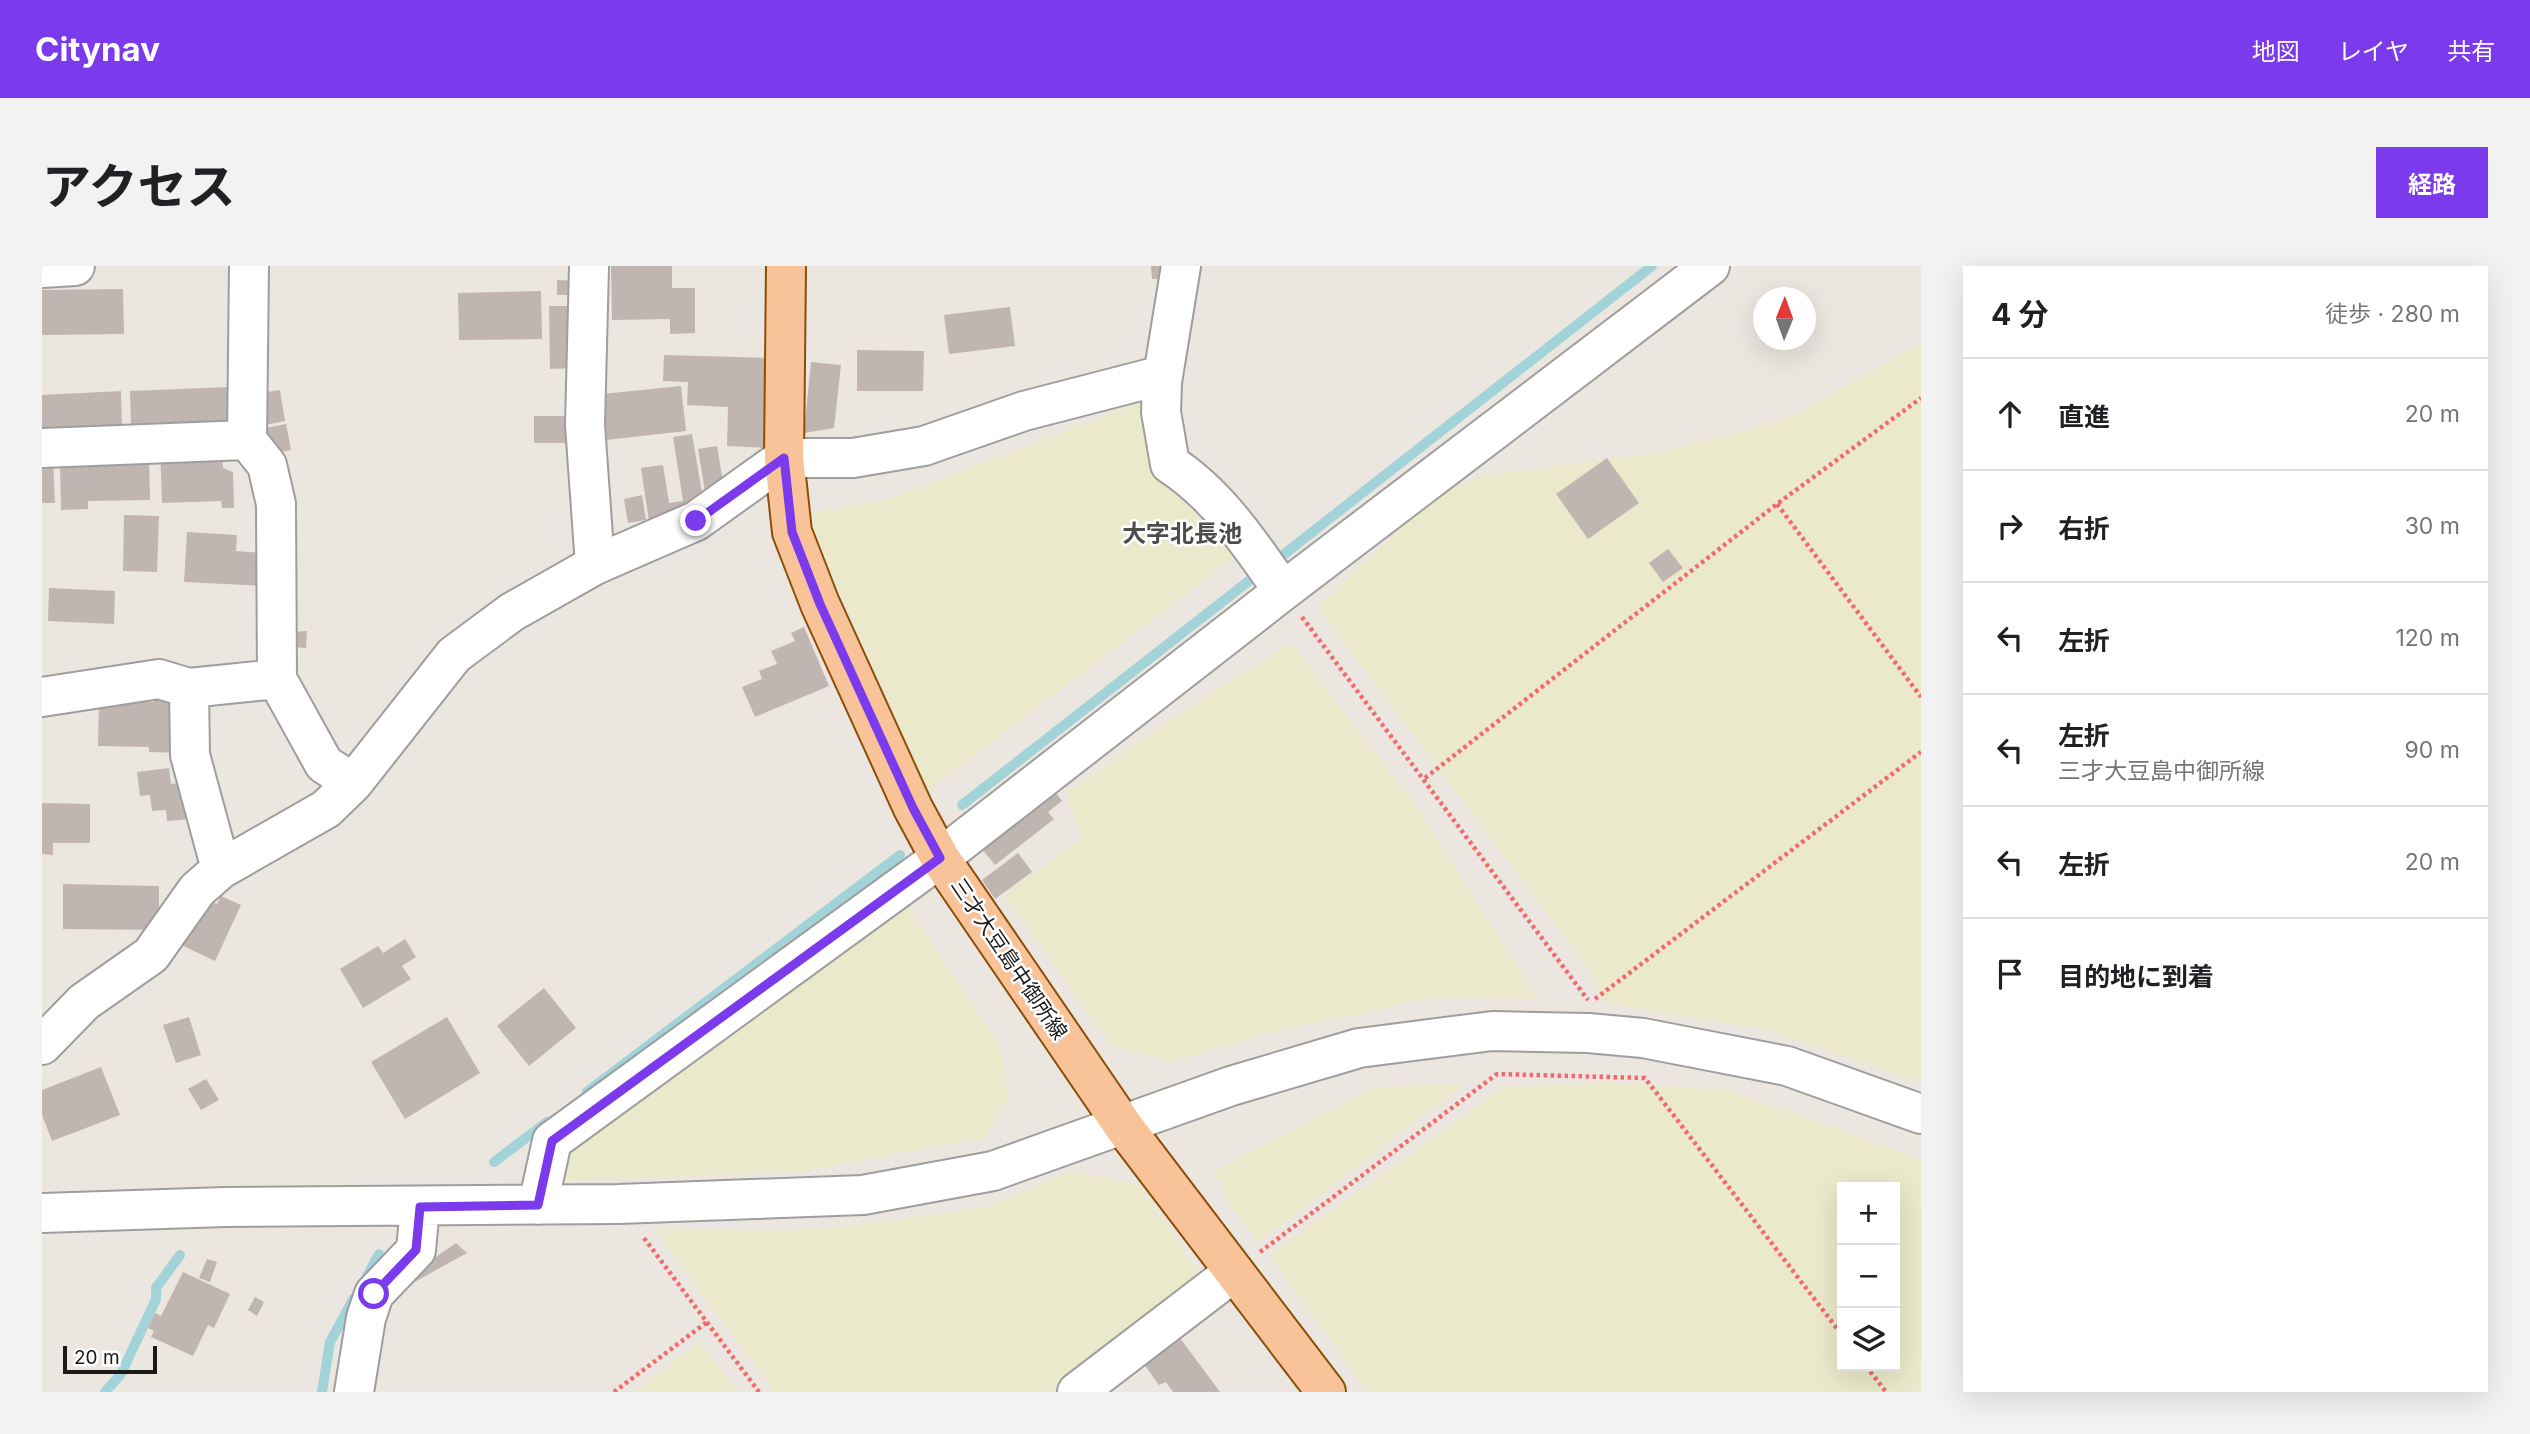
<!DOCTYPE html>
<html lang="ja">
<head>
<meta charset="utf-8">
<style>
	:root { --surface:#fff; --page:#f2f2f2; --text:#202124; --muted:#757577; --line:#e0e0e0; --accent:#7c3aed }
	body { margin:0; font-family:Inter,"Noto Sans JP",sans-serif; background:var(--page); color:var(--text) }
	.controls { position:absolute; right:21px; bottom:21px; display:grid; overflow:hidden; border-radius:0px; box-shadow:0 7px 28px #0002 }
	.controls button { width:63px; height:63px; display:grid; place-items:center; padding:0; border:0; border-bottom:2px solid var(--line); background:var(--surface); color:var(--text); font:35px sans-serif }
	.compass { position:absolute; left:1711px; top:21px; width:63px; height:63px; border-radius:50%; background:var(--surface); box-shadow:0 7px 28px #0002; rotate:1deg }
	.scale { position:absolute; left:21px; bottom:18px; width:94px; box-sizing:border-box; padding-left:7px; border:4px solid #1a1a1a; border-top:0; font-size:19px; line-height:24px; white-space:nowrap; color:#1a1a1a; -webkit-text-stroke:5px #fff; paint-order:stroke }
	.stop { position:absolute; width:21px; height:21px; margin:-16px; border:5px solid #7c3aed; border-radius:50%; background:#fff }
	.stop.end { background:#7c3aed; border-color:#fff; box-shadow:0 2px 7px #0008 }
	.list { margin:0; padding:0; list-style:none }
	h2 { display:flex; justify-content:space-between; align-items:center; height:91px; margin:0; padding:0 28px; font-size:30px }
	h2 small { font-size:23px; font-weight:400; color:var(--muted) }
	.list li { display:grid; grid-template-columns:46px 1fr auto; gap:21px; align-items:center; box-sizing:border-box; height:112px; padding:0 28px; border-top:2px solid var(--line) }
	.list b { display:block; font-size:26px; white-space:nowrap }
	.list p { margin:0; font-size:23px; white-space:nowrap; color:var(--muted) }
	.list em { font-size:23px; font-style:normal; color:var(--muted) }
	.icon { flex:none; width:38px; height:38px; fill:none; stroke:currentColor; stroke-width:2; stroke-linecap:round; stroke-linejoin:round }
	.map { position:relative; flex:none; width:1879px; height:1126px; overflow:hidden; border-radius:0px }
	header { display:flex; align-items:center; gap:42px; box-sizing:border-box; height:98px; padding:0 35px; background:var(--accent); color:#fff }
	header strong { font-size:33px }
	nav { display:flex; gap:38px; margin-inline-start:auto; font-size:24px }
	.intro { display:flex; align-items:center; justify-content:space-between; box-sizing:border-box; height:168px; padding:0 42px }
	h1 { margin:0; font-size:49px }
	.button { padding:18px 32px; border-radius:0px; background:var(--accent); color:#fff; font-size:24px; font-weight:700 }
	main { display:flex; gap:42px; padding:0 42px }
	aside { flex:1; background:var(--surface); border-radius:0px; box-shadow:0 7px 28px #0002 }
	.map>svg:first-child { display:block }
	.farmland { fill:#ebe9cb; fill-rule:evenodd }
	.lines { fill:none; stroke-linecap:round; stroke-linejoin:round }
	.stream { stroke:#a1d3d9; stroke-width:10 }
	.building { fill:#c0b5b0 }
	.minor-casing { stroke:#9e9e9e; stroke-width:42 }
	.major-casing { stroke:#8b4e05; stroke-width:42 }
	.path { stroke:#f4696c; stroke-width:4.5; stroke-dasharray:3.5 3.5; stroke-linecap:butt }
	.minor { stroke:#fff; stroke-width:38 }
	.major { stroke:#f8c399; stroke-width:38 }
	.route { stroke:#7c3aed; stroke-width:9 }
	.labels { text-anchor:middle; stroke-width:5; stroke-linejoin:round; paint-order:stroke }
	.street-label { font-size:21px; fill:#1a1a1a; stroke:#fff }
	.quarter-label { font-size:24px; font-weight:bold; fill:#4d4d4d; stroke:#fff }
</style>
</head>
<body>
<header>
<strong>Citynav</strong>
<nav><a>地図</a><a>レイヤ</a><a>共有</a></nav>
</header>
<div class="intro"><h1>アクセス</h1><a class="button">経路</a></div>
<main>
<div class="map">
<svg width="1879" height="1126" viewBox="0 0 1879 1126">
	<rect width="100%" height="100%" fill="#ece6e0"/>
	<!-- farmland -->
	<path class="farmland" d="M1879,77V816L1726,764L1564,738L1547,703L1275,341L1394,230L1445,209L1615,187L1745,153Z
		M1110,131L1109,205L1199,286L885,526L764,248L851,232Z
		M1249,377L1372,537L1496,733L1393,731L1228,767L1128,796L1070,780L962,629L1040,572L1024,527L1123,457Z
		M853,622L959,782L966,831L943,871L764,905L501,916L510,875Z
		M1562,816L1685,824L1806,866L1879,895V1126H1326L1227,989L1462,821ZM1800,921H1853V1100H1800Z
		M1423,817L1217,976L1190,943L1173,905L1330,822Z
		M1029,905L1098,919L1161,1014L1015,1126H733L612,963L777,964L943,941Z
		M657,1075L696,1126H592Z"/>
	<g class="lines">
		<!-- stream -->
		<path class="stream" d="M1232,296L1610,0
			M920,539L1217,307
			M545,826L858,589
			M452,896L505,856
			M322,1016L337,988
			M63,1126L79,1108L114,1033V1022L138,989
			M280,1126L288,1076L312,1032"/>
	</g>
	<!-- building -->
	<path class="building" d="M569,0H630V22H653V67L628,68V53L570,54Z
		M1109,0H1127L1128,13H1110Z
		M515,14L536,15L535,29H515Z
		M81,23L82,68L0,69V24Z
		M499,25L500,73L417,74L416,27Z
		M507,40H531L532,102L508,103Z
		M968,41L973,80L907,88L902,49Z
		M815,84L882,85L881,125H815Z
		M622,89L732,92L730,182L685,180L686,141L645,139L646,116L621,115Z
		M769,96L799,99L792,162L762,167Z
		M639,120L644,165L555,175L551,129Z
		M188,121L190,154L89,158L88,125Z
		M238,124L243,155L213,161L208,129Z
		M79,125L80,165L0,175V129Z
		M492,150H533V177H492Z
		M244,158L249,184L218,189L213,164Z
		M650,168L662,239L607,255L599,202L621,199L627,237L641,235L631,171Z
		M180,179L181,202L191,206L192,242H180L179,235L120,237L118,181Z
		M675,180L682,222L663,225L656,183Z
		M107,187L108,234L46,235V243L19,244L18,198Z
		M0,192L11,193L13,237H0Z
		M1565,192L1597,237L1546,273L1514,228Z
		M600,229L604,254L586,257L582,233Z
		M82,249L117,250L115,306L81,305Z
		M145,266L195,269L194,285L223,287L222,320L142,316Z
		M1626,283L1641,302L1621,316L1607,297Z
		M7,322L73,325L72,358L6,355Z
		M762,361L787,420L713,451L700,421L720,413L717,405L735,398L729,385L753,375L749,367Z
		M265,365L264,382L252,381L251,366Z
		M112,424L143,425L142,487L107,486V481L56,480L57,435L112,436Z
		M127,502L129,518L144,516L148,553L125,555L124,544L110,545L108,529L98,530L95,506Z
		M1009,520L1020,535L1006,546L1012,553L953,599L935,577Z
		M0,537L48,538V577H11V589L0,588Z
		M976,587L990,606L953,633L940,614Z
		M21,618L117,620V664L21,663Z
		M179,630L199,639L173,695L135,677L165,634L175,638Z
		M363,673L374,691L360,700L369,713L321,742L298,703L336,680L341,687Z
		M502,722L534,762L487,800L455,760Z
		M147,751L159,789L134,797L121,759Z
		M405,751L438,807L363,853L329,796Z
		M59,801L78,849L10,875L0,849V824Z
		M164,813L177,834L159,844L146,823Z
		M414,977L425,987L367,1019L365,1011Z
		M165,993L175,996L168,1016L157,1012Z
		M141,1006L188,1028L172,1062L166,1059L151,1090L109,1071L112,1065L106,1062L113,1047L119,1050Z
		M213,1031L222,1036L215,1050L206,1044Z
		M1135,1068L1178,1126H1131L1124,1116L1117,1119L1099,1094Z"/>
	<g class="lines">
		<defs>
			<path id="minor" d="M207,0L205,174L225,199L234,238L235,413
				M547,0L543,159L553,299
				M1139,0L1120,116L1119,146L1128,198C1176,229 1209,279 1241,325
				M0,2L33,0
				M0,182L205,174
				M147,422L148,489L179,603
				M0,431L117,413L147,422L235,413L282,498L311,517
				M0,779L42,736L109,689L155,624L179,603L284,543L311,517L412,389L470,346L553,299L654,255L742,192H811L882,180L982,145L1121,109
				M496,939L510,875L898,592L1241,325L1668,0
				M0,947L183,941L576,938L821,929L951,905L1189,820L1317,782L1450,765L1546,767L1601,772L1745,800L1879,848
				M312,1126L324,1052L332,1028L374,984L378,941
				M1035,1126L1192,1006"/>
			<path id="major" d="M744,0L742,192L750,266L778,338L871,542L898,592L1082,861L1284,1126"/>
		</defs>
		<!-- minor casing -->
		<use href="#minor" class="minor-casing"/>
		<!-- major casing -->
		<use href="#major" class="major-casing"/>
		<!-- path -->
		<path class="path" d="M1735,238L1879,431
			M1260,351L1546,734
			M1383,512L1735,238L1879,132
			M1553,733L1879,486
			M602,972L717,1126
			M1218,986L1455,808L1603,812L1800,1069
			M1824,1100L1844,1126
			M572,1126L665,1056"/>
		<!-- minor -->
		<use href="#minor" class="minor"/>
		<!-- major -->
		<use href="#major" class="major"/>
	</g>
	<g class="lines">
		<!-- route -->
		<path class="route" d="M332,1028L374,984L378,941L496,939L510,875L898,592L871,542L778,338L750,266L742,192L654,255"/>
	</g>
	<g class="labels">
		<!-- street labels -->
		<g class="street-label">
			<text transform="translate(967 693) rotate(56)" y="7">三才大豆島中御所線</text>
		</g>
		<!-- quarter labels -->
		<g class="quarter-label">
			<text x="1140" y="276">大字北長池</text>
		</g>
	</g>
</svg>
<div class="controls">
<button>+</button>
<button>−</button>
<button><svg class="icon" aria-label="layers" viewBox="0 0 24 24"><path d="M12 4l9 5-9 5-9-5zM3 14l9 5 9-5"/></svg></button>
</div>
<svg class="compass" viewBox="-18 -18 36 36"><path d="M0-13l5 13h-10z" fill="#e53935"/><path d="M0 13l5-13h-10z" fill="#757577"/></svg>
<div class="scale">20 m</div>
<div class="stop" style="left:332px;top:1028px"></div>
<div class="stop end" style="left:654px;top:255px"></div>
</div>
<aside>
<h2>4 分<small>徒歩 · 280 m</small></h2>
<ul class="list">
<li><svg class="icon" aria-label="ahead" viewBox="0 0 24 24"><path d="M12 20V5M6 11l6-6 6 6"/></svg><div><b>直進</b></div><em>20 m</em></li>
<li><svg class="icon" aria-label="right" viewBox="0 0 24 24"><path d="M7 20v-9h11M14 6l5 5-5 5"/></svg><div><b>右折</b></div><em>30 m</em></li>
<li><svg class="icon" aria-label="left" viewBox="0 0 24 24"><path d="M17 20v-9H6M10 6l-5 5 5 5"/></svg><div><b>左折</b></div><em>120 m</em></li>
<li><svg class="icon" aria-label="left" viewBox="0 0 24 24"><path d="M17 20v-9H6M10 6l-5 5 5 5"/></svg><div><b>左折</b><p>三才大豆島中御所線</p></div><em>90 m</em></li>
<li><svg class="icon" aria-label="left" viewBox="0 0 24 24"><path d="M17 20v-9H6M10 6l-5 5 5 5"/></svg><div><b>左折</b></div><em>20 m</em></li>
<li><svg class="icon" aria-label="arrive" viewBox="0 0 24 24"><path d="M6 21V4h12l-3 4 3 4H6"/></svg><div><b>目的地に到着</b></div></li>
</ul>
</aside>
</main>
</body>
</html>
